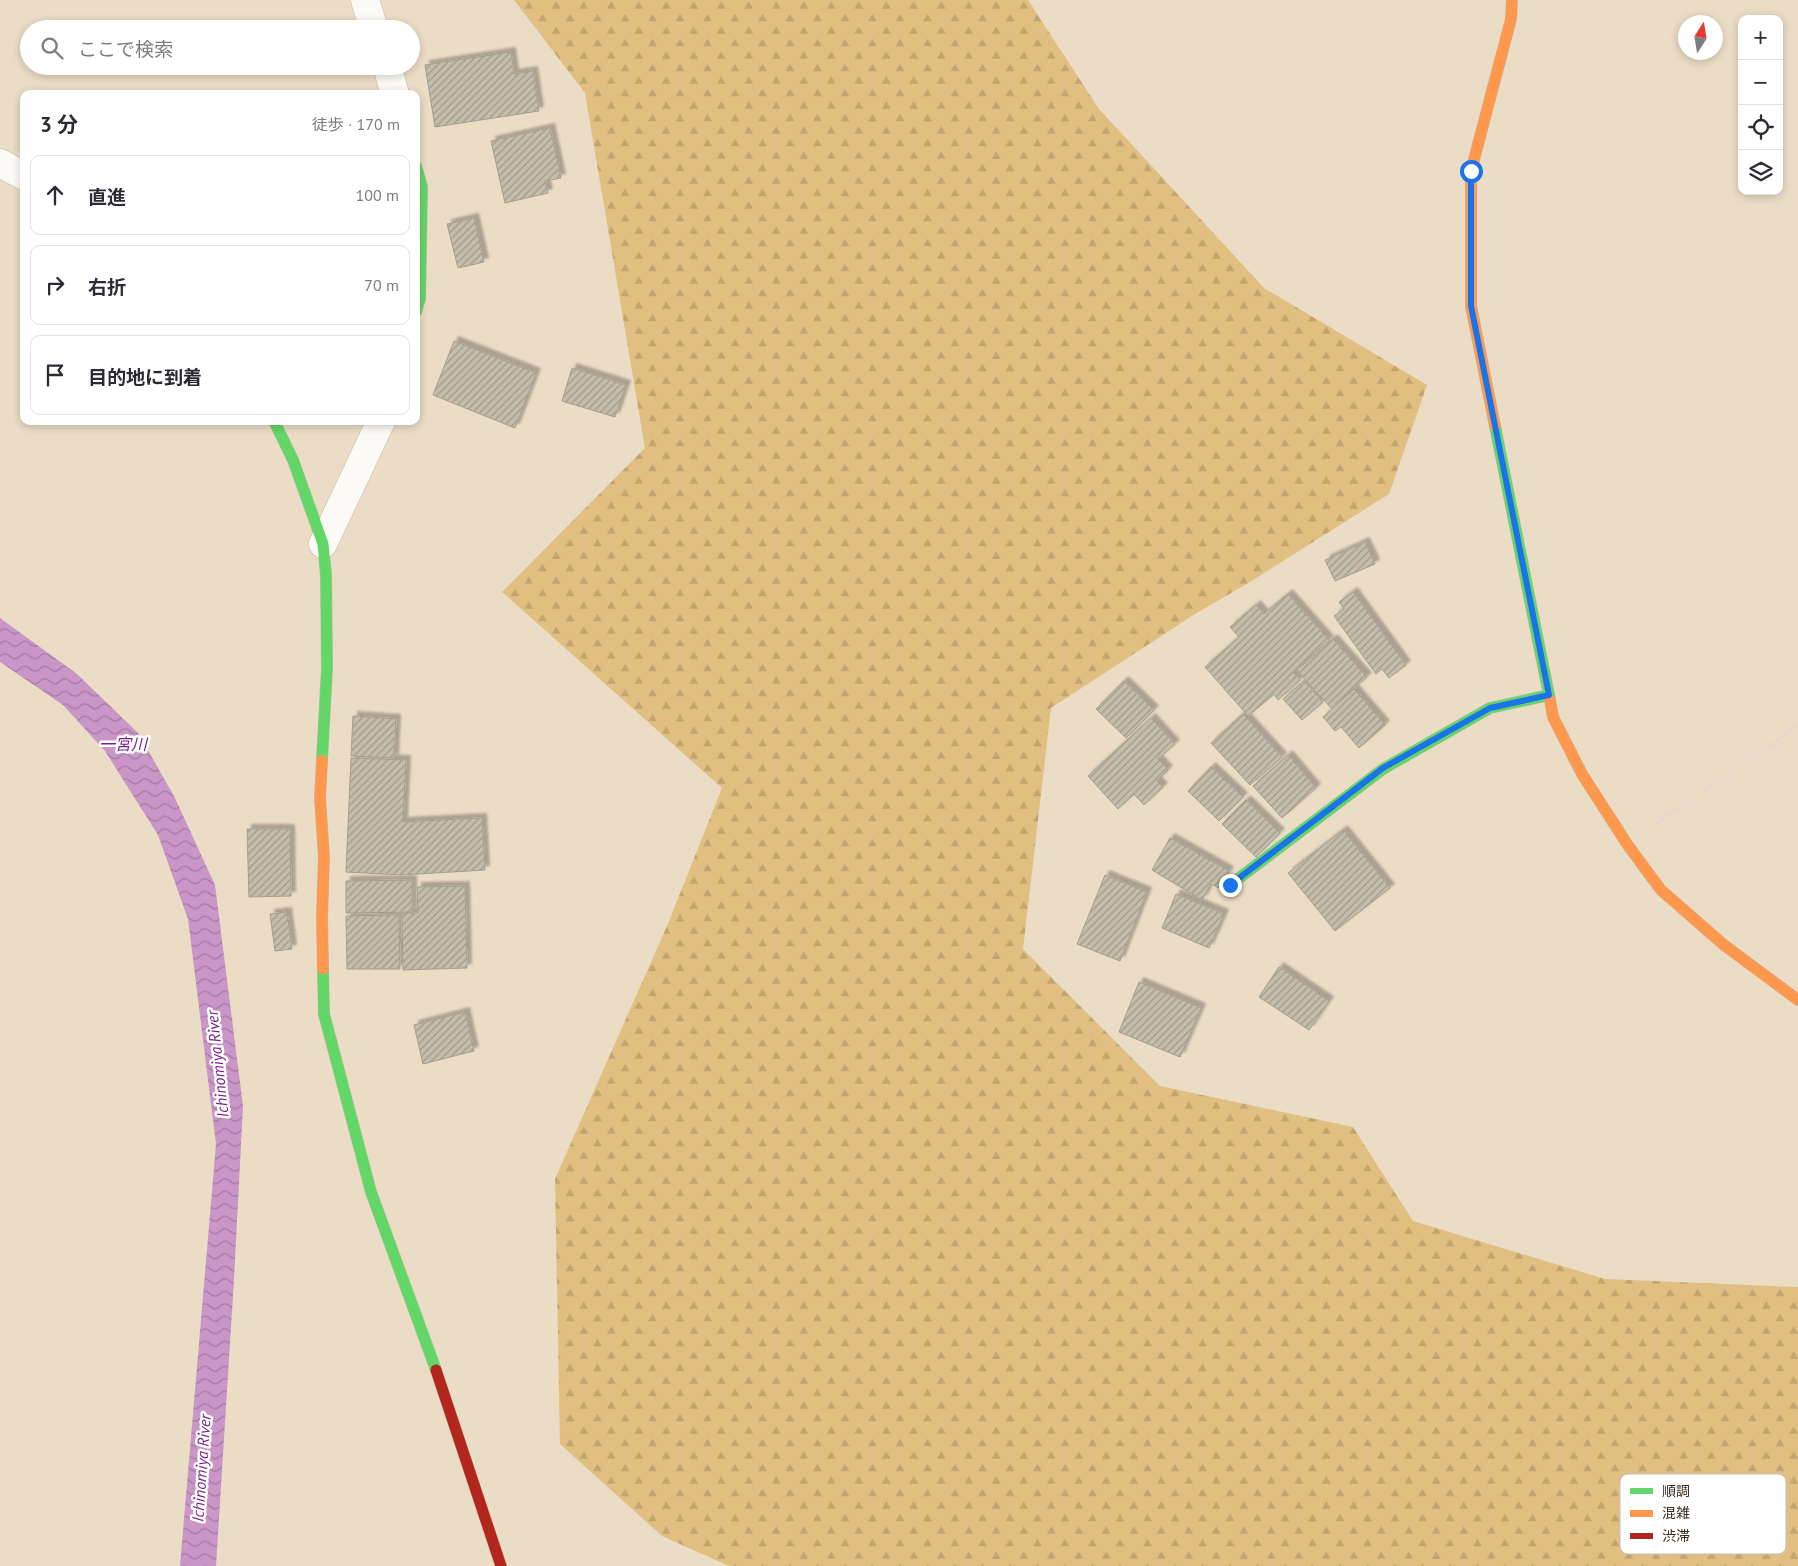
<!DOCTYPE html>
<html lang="ja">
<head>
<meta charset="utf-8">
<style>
	:root { --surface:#fff; --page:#f7f7f7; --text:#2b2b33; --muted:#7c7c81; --line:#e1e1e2 }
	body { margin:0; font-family:"PT Sans","Noto Sans JP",sans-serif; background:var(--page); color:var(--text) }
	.controls { position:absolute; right:15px; top:15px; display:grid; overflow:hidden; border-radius:10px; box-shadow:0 2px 8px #0003 }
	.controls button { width:45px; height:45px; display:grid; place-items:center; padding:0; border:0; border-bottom:1px solid var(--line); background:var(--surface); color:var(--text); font:25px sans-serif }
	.compass { position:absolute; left:1678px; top:15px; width:45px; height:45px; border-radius:50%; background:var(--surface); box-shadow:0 2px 8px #0003; rotate:12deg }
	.stop { position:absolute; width:15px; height:15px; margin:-11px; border:4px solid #1a73e8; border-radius:50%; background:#fff }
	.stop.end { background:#1a73e8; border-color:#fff; box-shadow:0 1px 5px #0008 }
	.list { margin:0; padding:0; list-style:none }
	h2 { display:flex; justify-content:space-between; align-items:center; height:65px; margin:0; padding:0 20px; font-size:21px }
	h2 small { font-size:16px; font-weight:400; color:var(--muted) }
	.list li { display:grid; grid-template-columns:32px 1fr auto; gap:15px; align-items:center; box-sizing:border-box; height:80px; margin:0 10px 10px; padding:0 10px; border:1px solid var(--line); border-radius:10px }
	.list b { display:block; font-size:19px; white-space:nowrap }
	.list em { font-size:16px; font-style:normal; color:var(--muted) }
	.icon { flex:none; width:28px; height:28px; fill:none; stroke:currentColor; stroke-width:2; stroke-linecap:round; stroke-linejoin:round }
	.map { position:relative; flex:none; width:1798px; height:1566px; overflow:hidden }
	.search { position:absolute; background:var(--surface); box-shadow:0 2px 8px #0003; left:20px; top:20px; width:400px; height:55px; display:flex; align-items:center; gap:12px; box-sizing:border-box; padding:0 18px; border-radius:28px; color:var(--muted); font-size:19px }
	.panel { position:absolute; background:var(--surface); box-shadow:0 2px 8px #0003; left:20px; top:90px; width:400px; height:335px; border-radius:10px }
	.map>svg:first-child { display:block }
	.forest { fill:url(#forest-firs) }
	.water { fill:url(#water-waves) }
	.building { fill:url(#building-hatch); stroke:#a59e8b; filter:url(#shadow) }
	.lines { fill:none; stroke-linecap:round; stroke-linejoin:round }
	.street-casing { stroke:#c4baa8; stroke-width:29 }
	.fast-casing { stroke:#c4baa8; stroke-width:12 }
	.slow-casing { stroke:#c4baa8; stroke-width:12 }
	.jam-casing { stroke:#c4baa8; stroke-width:12 }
	.path { stroke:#ded9d3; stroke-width:3; stroke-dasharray:2.5 2.5; stroke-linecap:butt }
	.street { stroke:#fcfaf6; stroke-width:28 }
	.fast { stroke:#63d668; stroke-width:11 }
	.slow { stroke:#ff974d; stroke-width:11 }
	.jam { stroke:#b3261e; stroke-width:11 }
	.route { stroke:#1a73e8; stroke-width:6 }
	.labels { text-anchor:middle; stroke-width:5; stroke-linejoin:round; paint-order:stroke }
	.water-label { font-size:16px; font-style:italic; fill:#752385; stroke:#fff }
	.key { fill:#fff; stroke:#c2c0bb; stroke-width:1 }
	.key-label { font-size:14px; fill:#352c1b }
</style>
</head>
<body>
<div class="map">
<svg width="1798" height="1566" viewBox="0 0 1798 1566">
	<defs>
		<pattern id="forest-firs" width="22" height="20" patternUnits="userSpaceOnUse" patternTransform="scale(1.25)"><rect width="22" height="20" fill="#e1bf81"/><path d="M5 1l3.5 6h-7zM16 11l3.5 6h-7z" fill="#c2a46f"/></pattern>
		<pattern id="water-waves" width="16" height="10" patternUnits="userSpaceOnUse" patternTransform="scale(1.25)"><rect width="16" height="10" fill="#c996c7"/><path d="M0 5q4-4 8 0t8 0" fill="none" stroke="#a47ba1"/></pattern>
		<pattern id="building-hatch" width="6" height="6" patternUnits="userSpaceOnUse" patternTransform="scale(1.25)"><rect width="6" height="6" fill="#c4bdaa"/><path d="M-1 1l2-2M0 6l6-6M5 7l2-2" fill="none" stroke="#a09a8a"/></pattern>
		<filter id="shadow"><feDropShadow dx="4.5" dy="-4.5" stdDeviation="1" flood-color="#0004"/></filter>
	</defs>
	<rect width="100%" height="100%" fill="#eadcc5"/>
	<!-- forest -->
	<path class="forest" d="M514,0H1028L1099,109L1264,288L1427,385L1389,494L1250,582L1195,614L1051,708L1023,949L1160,1086L1353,1127L1413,1221L1605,1279L1798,1287V1566H729L662,1536L560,1444L555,1179L667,926L722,788L502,592L645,448L585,93Z"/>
	<!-- water -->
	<path class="water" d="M0,618L77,674L138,733L174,796L215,885L243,1106L234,1279L216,1566H180L216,1144L188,919L158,835L105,751L63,705L0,662Z"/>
	<!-- building -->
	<path class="building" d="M511,52L514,74L533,71L539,111L435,127L425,65Z
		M550,128L561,178L545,181L548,193L505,203L491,141Z
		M474,218L484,262L458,268L447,224Z
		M454,341L536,373L515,428L433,395Z
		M572,368L626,385L615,417L562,401Z
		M1365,542L1375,564L1335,581L1325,560Z
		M1353,592L1406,665L1389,678L1382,669L1376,674L1334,616L1344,609L1339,602Z
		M1288,594L1329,640L1293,672L1300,680L1278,700L1274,694L1248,716L1205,667L1239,637L1230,627L1256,605L1264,614Z
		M1333,639L1367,677L1331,708L1297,670Z
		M1124,681L1154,710L1126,738L1096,709Z
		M1304,681L1323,702L1302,720L1283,699Z
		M1354,689L1385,725L1359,748L1341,727L1335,731L1323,717Z
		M1243,714L1282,757L1250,785L1211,743Z
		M353,716L396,719L394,758L351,756Z
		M1151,718L1175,744L1158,759L1168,770L1157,781L1163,787L1144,805L1134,794L1118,809L1088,776Z
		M1288,755L1316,788L1282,818L1253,786Z
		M351,758L406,760L403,822L482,818L485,870L401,875L346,872Z
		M1211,767L1243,797L1219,821L1188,791Z
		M1246,800L1280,833L1256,857L1222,824Z
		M247,829H290L291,896L249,897Z
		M1343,830L1390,888L1335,931L1288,873Z
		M1170,838L1229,871L1219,888L1211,884L1202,900L1152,870Z
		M1105,875L1147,892L1120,961L1077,944Z
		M412,880V912L346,913V881Z
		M465,886L467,968L403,970L402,913H418L417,887Z
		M1176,894L1224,914L1209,948L1162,928Z
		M287,912L292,949L275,951L270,914Z
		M399,915L400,969H347L346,916Z
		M1279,967L1329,1001L1309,1030L1259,997Z
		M1139,982L1201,1008L1180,1057L1119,1032Z
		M465,1012L474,1051L423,1064L414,1025Z"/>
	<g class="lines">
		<defs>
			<path id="street" d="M365,0L374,29
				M387,66L395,94
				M0,163L24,176
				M323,544L381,421"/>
			<path id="fast" d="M416,166L422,187L420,298L416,312
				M274,421L293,460L323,544L326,575L327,668L322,760
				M1495,426L1550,700
				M1230,885L1383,769L1490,708L1549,695
				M323,969L324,1014L371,1192L436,1370"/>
			<path id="slow" d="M1495,426L1471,306V171L1511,19L1512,0
				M1550,700L1553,717L1582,774L1627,844L1661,890L1724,945L1798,1000
				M322,760L320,798L324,857L322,918L323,969"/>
			<path id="jam" d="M436,1370L501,1566"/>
		</defs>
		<!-- street casing -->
		<use href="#street" class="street-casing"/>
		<!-- fast casing -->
		<use href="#fast" class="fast-casing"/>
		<!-- slow casing -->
		<use href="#slow" class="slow-casing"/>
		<!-- jam casing -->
		<use href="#jam" class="jam-casing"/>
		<!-- path -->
		<path class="path" d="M1653,826L1798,726"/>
		<!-- street -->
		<use href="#street" class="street"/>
		<!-- fast -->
		<use href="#fast" class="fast"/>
		<!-- slow -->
		<use href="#slow" class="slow"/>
		<!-- jam -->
		<use href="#jam" class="jam"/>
	</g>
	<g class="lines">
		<!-- route -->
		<path class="route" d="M1230,885L1383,768L1490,708L1549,695L1471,306V171"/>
	</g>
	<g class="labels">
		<!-- water labels -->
		<g class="water-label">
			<text x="123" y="750">一宮川</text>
			<text transform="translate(217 1064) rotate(-96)" y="6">Ichinomiya River</text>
			<text transform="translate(201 1468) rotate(-86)" y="6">Ichinomiya River</text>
		</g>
	</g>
	<!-- legend -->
	<rect x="1620" y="1474" width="166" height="80" rx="8" class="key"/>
	<rect x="1630" y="1488" width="23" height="6" fill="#63d668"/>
	<rect x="1630" y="1510" width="23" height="7" fill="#ff974d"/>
	<rect x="1630" y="1533" width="23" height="6" fill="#b3261e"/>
	<g class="key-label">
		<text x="1662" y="1496">順調</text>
		<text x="1662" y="1518">混雑</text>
		<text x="1662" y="1541">渋滞</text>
	</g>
</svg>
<div class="controls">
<button>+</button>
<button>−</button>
<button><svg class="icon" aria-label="locate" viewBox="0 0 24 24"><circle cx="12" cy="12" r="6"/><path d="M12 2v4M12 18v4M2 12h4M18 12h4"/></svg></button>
<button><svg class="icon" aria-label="layers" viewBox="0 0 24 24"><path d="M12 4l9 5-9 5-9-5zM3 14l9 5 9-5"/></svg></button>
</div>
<svg class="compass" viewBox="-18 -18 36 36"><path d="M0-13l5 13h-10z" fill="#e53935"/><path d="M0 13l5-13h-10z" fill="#7c7c81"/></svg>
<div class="stop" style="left:1471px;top:171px"></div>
<div class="stop end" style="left:1230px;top:885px"></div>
<div class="search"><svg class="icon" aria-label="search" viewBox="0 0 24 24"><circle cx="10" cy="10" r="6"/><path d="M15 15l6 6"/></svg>ここで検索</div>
<section class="panel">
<h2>3 分<small>徒歩 · 170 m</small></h2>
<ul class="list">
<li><svg class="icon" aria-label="ahead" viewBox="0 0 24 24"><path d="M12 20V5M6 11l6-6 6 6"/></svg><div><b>直進</b></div><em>100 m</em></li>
<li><svg class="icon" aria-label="right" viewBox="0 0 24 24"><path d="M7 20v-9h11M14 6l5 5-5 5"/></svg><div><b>右折</b></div><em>70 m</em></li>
<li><svg class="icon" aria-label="arrive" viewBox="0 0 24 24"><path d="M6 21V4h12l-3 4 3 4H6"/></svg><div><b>目的地に到着</b></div></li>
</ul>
</section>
</div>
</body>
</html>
